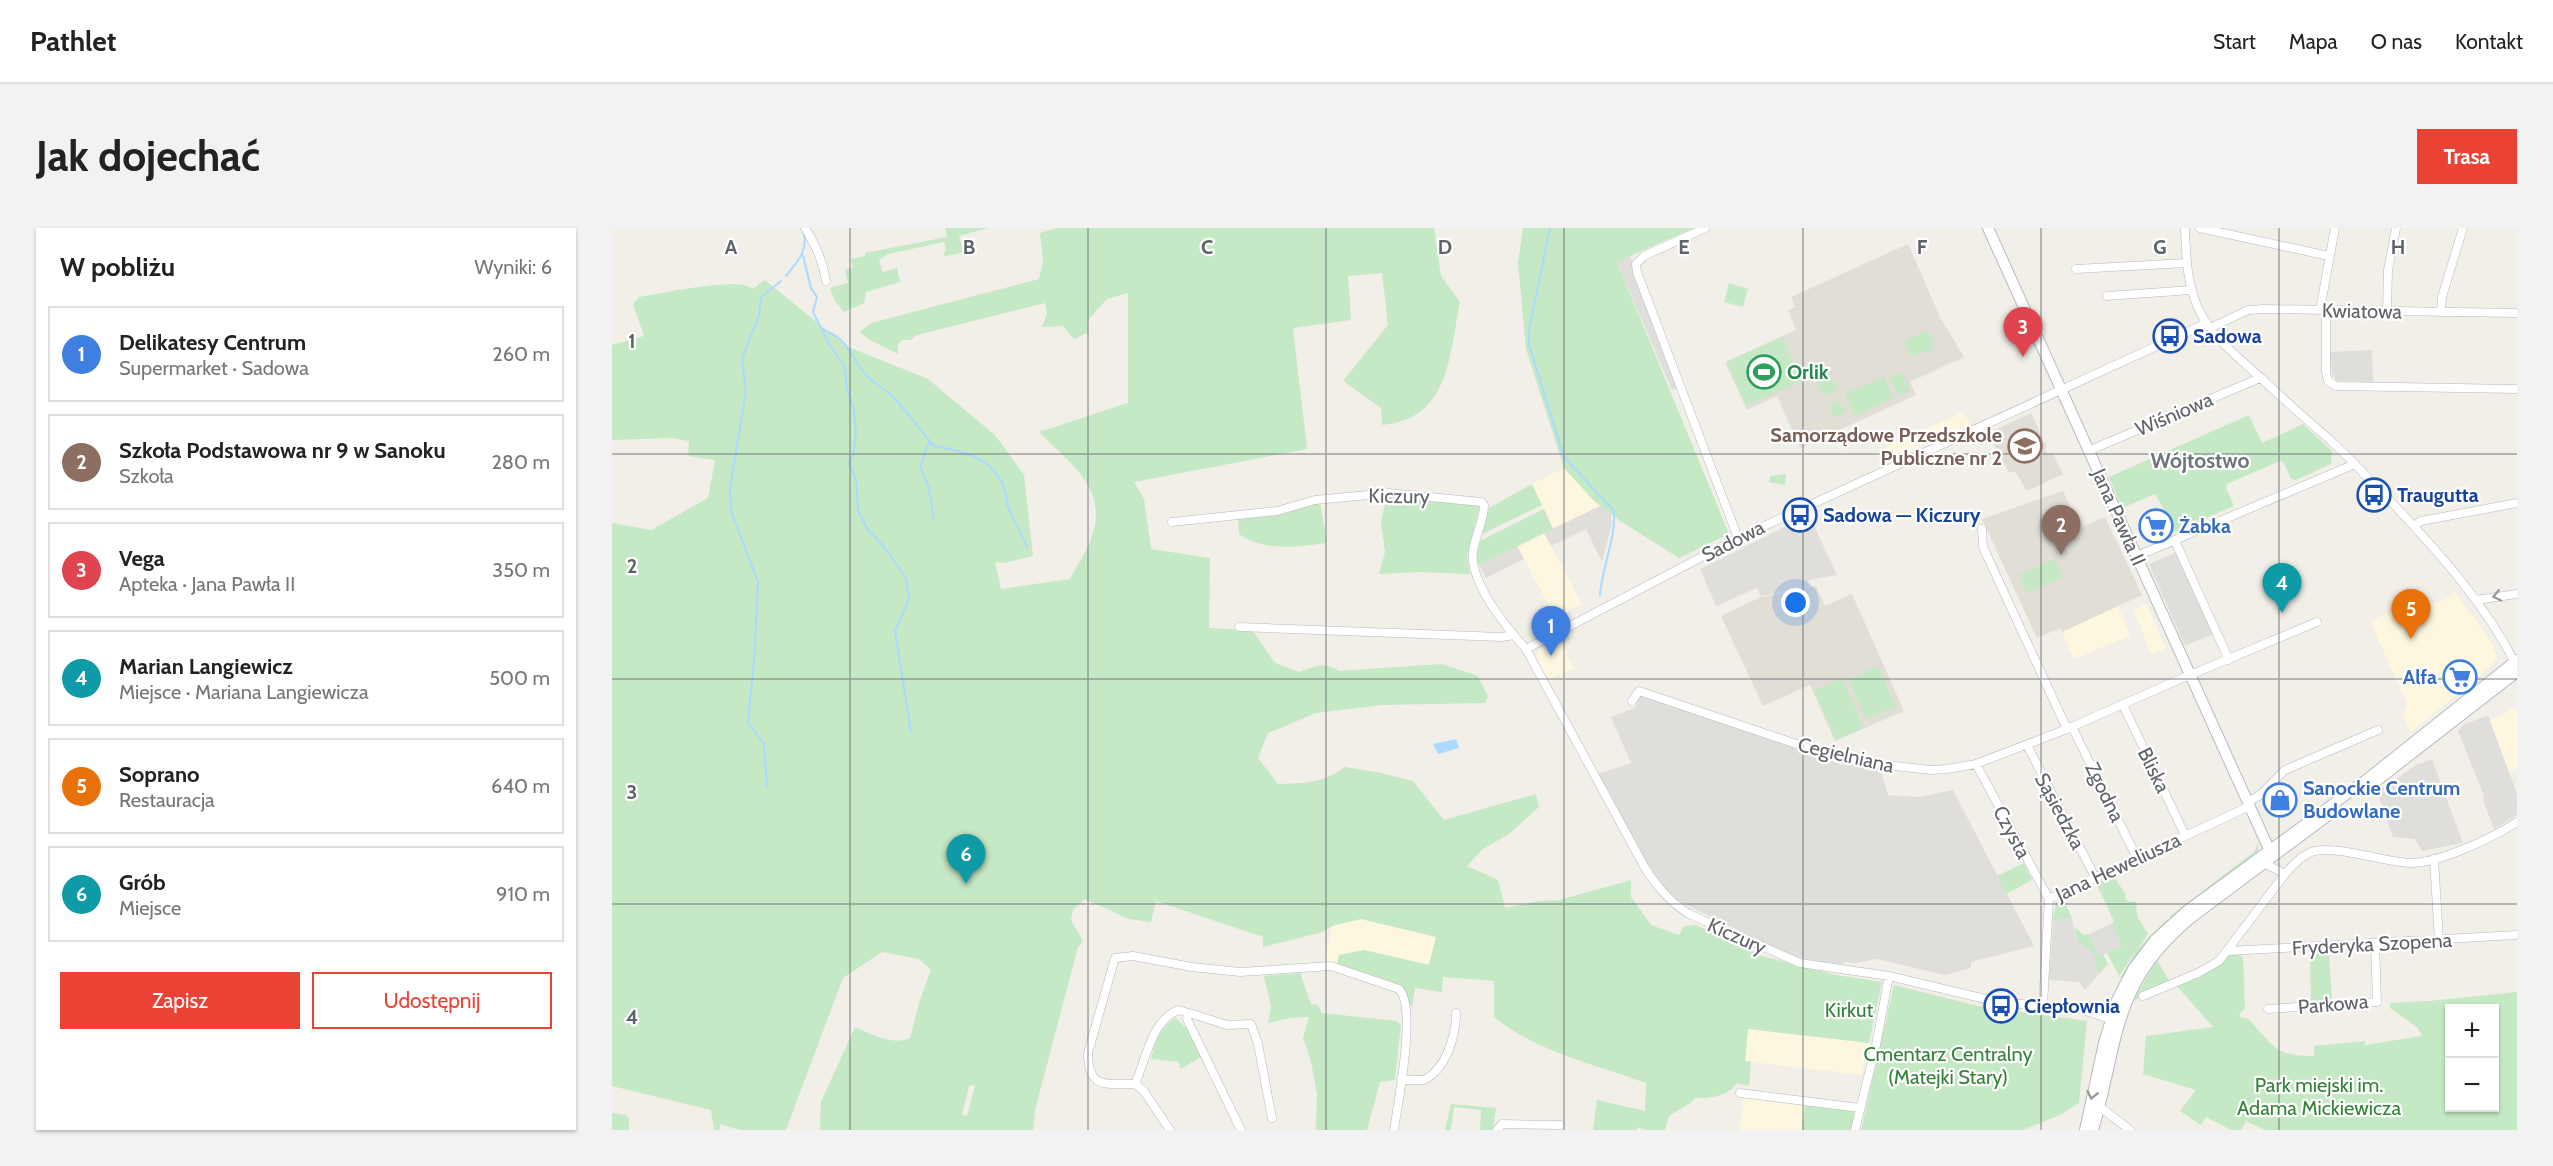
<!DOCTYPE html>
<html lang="pl">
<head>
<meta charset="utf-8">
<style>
	:root { --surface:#fff; --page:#f2f2f2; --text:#222; --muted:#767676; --line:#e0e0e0; --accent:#ea4335 }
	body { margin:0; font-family:Cabin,sans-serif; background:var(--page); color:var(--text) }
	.controls { position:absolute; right:18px; bottom:18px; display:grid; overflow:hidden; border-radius:0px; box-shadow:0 2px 4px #0004 }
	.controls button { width:54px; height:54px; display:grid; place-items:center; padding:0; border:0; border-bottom:2px solid var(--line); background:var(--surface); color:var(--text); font:30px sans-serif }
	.you { position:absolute; left:1184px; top:375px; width:21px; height:21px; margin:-15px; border:4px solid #fff; border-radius:50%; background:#1a73e8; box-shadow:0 0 0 9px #1a73e833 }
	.badge { display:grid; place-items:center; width:39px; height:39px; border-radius:50%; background:var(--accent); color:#fff; font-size:20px; font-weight:700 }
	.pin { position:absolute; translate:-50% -50px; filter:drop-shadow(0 2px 3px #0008) }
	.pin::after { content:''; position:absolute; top:32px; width:21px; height:18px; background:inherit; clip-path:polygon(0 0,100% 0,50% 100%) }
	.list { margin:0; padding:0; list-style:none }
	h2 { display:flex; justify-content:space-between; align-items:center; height:78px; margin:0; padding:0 24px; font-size:26px }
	h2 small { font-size:20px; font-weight:400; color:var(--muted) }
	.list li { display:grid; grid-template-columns:39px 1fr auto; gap:18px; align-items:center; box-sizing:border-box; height:96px; margin:0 12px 12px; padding:0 12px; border:2px solid var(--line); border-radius:0px }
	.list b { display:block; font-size:22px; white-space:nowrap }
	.list p { margin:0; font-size:20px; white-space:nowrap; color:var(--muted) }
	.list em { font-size:20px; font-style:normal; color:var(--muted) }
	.actions { display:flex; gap:12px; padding:18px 24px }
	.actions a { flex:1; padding:14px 0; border:2px solid var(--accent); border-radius:0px; text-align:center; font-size:21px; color:var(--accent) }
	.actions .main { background:var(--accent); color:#fff }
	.map { position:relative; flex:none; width:1905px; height:902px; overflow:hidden; border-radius:0px }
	header { display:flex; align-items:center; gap:36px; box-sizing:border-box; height:84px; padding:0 30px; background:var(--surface); border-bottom:2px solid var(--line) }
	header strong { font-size:28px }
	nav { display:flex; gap:33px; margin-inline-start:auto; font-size:21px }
	.intro { display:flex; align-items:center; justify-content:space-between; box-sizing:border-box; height:144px; padding:0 36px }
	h1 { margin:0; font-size:42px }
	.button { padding:15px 27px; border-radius:0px; background:var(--accent); color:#fff; font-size:21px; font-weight:700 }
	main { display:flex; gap:36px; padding:0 36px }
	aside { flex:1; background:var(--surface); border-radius:0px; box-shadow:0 2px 4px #0004 }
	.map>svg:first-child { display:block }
	.commercial { fill:#fef7e0 }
	.industrial { fill:#e0deda }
	.education { fill:#e1ded6 }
	.green { fill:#c5e8c5; fill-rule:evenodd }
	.water { fill:#aadaff }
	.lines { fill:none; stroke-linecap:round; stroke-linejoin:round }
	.stream { stroke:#aadaff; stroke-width:2 }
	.street-casing { stroke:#b5b8bc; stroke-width:9 }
	.secondary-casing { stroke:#b6babf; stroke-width:12 }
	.street { stroke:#fff; stroke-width:8 }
	.secondary { stroke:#fff; stroke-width:10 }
	.oneway { stroke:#979a9d }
	.grid { fill:none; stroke:#5f6368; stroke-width:1.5; stroke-opacity:0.55 }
	.labels { text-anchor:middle; stroke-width:4.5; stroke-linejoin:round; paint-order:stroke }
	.street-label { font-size:20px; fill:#5f6368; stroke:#fff }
	.transit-label { font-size:20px; font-weight:bold; fill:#164399; stroke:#fff; text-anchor:start }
	.leisure-label { font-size:20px; font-weight:bold; fill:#27864d; stroke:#fff; text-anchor:start }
	.education-label { font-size:20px; font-weight:bold; fill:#785e54; stroke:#fff; text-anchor:end }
	.shop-label { font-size:20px; font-weight:bold; fill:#366cbe; stroke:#fff; text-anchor:start }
	.park-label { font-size:20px; fill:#348238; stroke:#fff }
	.neighbourhood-label { font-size:21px; font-weight:bold; fill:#70757a; stroke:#fff }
	.grid-label { font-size:20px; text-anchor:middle; font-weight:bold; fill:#5f6368; stroke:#fff; stroke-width:4.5; stroke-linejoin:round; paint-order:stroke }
</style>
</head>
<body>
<header>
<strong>Pathlet</strong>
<nav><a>Start</a><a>Mapa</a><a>O nas</a><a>Kontakt</a></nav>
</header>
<div class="intro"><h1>Jak dojechać</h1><a class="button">Trasa</a></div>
<main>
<aside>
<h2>W pobliżu<small>Wyniki: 6</small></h2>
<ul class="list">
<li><span class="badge" style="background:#3f7fe0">1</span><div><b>Delikatesy Centrum</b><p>Supermarket · Sadowa</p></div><em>260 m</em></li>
<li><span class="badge" style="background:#8d6e63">2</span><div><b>Szkoła Podstawowa nr 9 w Sanoku</b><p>Szkoła</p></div><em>280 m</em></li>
<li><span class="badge" style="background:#e0444e">3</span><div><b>Vega</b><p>Apteka · Jana Pawła II</p></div><em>350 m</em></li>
<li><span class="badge" style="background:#0f9aa8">4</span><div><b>Marian Langiewicz</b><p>Miejsce · Mariana Langiewicza</p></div><em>500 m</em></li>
<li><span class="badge" style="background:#e8710a">5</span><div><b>Soprano</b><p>Restauracja</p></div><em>640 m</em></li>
<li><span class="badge" style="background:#0f9aa8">6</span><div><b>Grób</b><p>Miejsce</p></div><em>910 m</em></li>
</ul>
<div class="actions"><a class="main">Zapisz</a><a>Udostępnij</a></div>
</aside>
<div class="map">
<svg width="1905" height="902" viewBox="0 0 1905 902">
	<rect width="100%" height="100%" fill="#f1efe8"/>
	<!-- commercial -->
	<path class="commercial" d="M1351,184L1358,195L1356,198L1279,230L1274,219Z
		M952,240L988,278L941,301L920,256Z
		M932,305L970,376L943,389L905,318Z
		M1840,361L1876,409L1885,428L1882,434L1872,444L1799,504L1791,486L1795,476L1758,393L1811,370L1822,376L1840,368Z
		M1534,376L1554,420L1539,427L1522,382Z
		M1506,378L1518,408L1462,431L1450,404Z
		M947,410L962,440L936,452L924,429L928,419Z
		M1905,479V541L1897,544L1877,492Z
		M749,691L824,709L818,737L752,722L727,727L725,736L713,733L720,698Z
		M1136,801H1142L1257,815L1249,847L1133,833Z
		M1132,870L1193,876L1190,902H1127Z"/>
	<!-- industrial -->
	<path class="industrial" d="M1018,28L1065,160L1060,162L1005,34Z
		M1760,122L1761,154L1725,153L1720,146L1718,124Z
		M988,278L999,286L1000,295L990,334L974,301L939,318L932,305Z
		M1197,287L1225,347L1196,352L1197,359L1149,368L1145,360L1104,378L1088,341Z
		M905,318L912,331L874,350L867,337Z
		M1565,324L1601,406L1573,418L1537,336Z
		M1027,467L1176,516L1230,537L1236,533L1268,540L1276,567L1307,569L1341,562L1422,718L1359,734V740L1333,747L1265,731L1243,735L1233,734L1229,737L1189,730L1171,724L1060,670L1039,642L986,546L1019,535L999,489L1023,480Z
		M1876,487L1905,566V587L1882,601L1871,572L1872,568L1846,503L1851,497Z
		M1820,531L1851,615L1810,623L1803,611L1781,609L1765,564L1804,537Z
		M1460,691L1465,712L1482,726L1487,746L1473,762L1467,754L1437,752L1441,692Z
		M1500,695L1510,718L1487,728L1477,706Z"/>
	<!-- education -->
	<path class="education" d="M1296,16L1329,91L1352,129L1298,154L1304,167L1188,220L1165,168L1135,182L1113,134L1184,102L1176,82L1183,79L1179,69Z
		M1419,185L1435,219L1433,220L1436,227L1441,225L1451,246L1415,263L1403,243L1397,245L1376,205Z
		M1451,263L1468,300L1493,289L1530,367L1450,404L1448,400L1425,410L1370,291Z
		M1204,358L1213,378L1240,366L1292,483L1223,513L1198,457L1151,478L1109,388L1149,369Z"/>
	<!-- green -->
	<path class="green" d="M333,0H376L347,8L352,24L331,29L334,20L332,14L276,26L267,32L271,44L285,40L288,54L254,64L252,75L232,84L223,73L218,60L236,55L233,41L241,40L239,31L253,28V25L335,9Z
		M444,0H822L829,48L848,74C837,128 838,191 770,197L769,180L731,153L776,97L770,45L736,48L739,92L681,100L695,221L522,254L532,271L539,321L598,330L597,400L640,402L663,435L687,444C702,439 712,433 727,443L830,436L866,448L876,469L873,475L770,477L704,485L656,505L646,530L666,556C694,555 709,556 733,539L769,545L801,553L832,592L924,566L927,579L897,606L871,621L855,638L886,652L893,680L927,673L947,672L1019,652V669L1039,697L1067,707L1072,698L1084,697L1150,728L1224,747L1270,754L1257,815L1136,801L1133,833L1139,834L1137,858L1125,855C1115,869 1099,870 1083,870L1080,874L1057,888L1053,902H1034L1025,899V902H981L985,872L1033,883L1034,855C983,836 925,824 882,789V753L831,749L830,764L803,760L800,780L790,760L781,754L725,736L727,727L752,722L817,737L824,709L749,691L720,698L711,704L651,719V709L544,673L539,694L517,691L473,671L461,682L459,692L471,713L466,719L423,882L421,902H208L209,874L243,799C260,806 280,818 298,810L307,775L319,742L307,731L270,724L231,750L174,902H129L108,896V902H102L99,882L0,858V295L39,302L96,270L103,232L76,228L77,213L59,210L0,212V117L32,108L21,76L27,69C49,66 126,48 141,61L153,52L234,118L316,151L383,207L412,247L421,328L392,335L383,334L389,361L458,351C464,339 473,326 478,314C499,261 460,238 427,204L516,175V65L495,71L476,92L477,104L462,111L451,98L430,99L435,86L433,75L305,107L298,112H290L286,117V126L256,111L248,104L259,95L427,51L431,33L428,5ZM363,857L355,888L350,887L357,858Z
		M911,0H1081L1005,34L1117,306L1067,330L1008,293L981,272L952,240L914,121L906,35Z
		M1117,55L1136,61L1131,79L1112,74Z
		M1315,102L1320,112L1321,121L1299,128L1292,113Z
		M1170,109L1190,153L1134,178L1115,134Z
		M1213,136L1225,162L1212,168L1200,141Z
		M1289,144L1298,163L1287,168L1278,149Z
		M1272,149L1281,170L1243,188L1233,166Z
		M1221,171L1235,182L1229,187L1219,188Z
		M1637,187L1650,215L1691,196L1720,223L1719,236L1684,252L1679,251L1672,235L1668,233L1615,256L1614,260L1622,278L1560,305L1555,286L1543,266L1510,280L1497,249Z
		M1174,246L1173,257L1157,254L1158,248Z
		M920,256L930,277L870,306L877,280Z
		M775,268L868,277L855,328L858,346L807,344L767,346L773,324L769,293Z
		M708,274L715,315C684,319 653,324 627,306L626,288Z
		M932,281L941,301L867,337L864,330L868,313Z
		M1443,331L1451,349L1415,365L1407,347Z
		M1266,438L1284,478L1254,491L1236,452Z
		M1230,450L1252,500L1224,512L1202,463Z
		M1647,613L1646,623L1560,691L1557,689L1643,623Z
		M1412,635L1420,652L1394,666L1385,648Z
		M1501,648L1513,665V670L1517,674L1524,673L1525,688L1536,706L1507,748L1495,725L1510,718L1500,695L1502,693L1484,655Z
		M1451,670L1460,691L1441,692L1444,675Z
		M1554,692L1556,694L1511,750H1508L1525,722Z
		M1463,699L1471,707L1477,706L1487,728L1491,726L1496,736L1487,746L1482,726L1465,712Z
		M1717,724L1720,773L1699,774L1698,725Z
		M1626,726L1631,729L1633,781L1627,786L1629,790H1635C1662,816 1660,829 1702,828V818L1753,813V817L1810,808L1806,800L1778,780V775L1817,773L1905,764V902H1653L1634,893L1629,902H1619L1594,889L1589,897L1568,883L1584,862L1531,846L1534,808L1601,799L1564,757L1596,744L1618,727ZM1838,780H1882V880H1838Z
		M1545,732L1557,753L1527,767L1526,771L1521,772Z
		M688,745L699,776L706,777L710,785L784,793L789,797L783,852L768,854L755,902H704L705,866L698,829L691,810L697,789L678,790L656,795L659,778L652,748Z
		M1282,757L1366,778L1475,793L1467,875L1448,887L1411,902H1249Z
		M564,790L576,802L589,829L568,841L567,834L539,831C545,811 546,801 564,790Z
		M839,876L884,880L881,902H868L869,882L842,879L839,902H833Z
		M1193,876L1238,881L1243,886L1241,902H1190Z
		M0,885L14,887L17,891V902H0Z"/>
	<!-- water -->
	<path class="water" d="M844,511L847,520L826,526L821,516Z"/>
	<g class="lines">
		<!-- stream -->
		<path class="stream" d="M938,0L917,102V117L952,229L1002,283C1004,311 990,339 988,367
			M191,28L199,60L205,69L201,84L217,116L233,140L235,161L242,182L244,204L241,229L237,234L244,252L246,283L256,302L273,320L294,350L297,371L283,403L299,504
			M174,48C185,35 200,18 189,0
			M209,101C241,112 237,131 257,150C264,156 272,161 279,167C295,183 307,201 322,218C352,223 383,230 393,263C395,269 394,276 397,281C403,294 410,306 415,320
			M317,215L308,238L317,260L322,292
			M155,559L152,516L136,494L142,434L146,354L119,283L118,261L134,163L130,131L147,87L149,69L169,53"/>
		<defs>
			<path id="street" d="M193,0C204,18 211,33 214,53
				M1093,0L1032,28L1024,36L1025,44L1126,310
				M1573,0C1574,30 1575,61 1590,88C1605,113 1628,131 1649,150C1671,171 1694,191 1717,211C1740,232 1762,256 1784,279C1829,327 1874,377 1904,437
				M1588,0L1717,28
				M1464,41L1574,35
				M1495,68L1579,62
				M1708,82L1723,0
				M1714,82V144L1716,153L1724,158L1905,161
				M1775,83L1776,42L1784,0
				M1829,84L1830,69L1851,0
				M1598,100L1636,82L1651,81L1905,85
				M1476,223L1648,150
				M560,294L665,283L703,272L777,265L869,274L872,277C872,293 863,308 861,323C857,354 894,399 914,421L1033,640C1046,660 1057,673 1077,686L1188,735L1277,748L1386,774L1468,781L1498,791L1502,796
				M1802,298L1809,293L1905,275
				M1370,301L1371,319L1455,501
				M1563,313L1617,432
				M1525,328L1743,236
				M1864,372L1905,366
				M627,399L889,409L902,407
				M914,421L1126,310L1595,95
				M1020,473L1027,463L1211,525L1265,536L1319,542L1335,541L1364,536L1455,501L1559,455L1705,394
				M1511,477L1573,607
				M1460,499L1525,630
				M1415,517L1483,649
				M1364,536L1437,671
				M1636,574L1648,567L1673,542L1766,502
				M1822,631L1827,713
				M1652,635L1673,646
				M1437,671L1638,578
				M1616,723L1905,707
				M1531,768L1586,745L1607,733L1673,646C1680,638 1687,630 1697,625C1719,615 1771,634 1798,635C1828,635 1880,610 1905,594
				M1431,777L1437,671
				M1656,781L1765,774L1763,716
				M577,785L566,782C539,793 534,832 523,856C496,855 476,863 476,825L503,730L521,728L580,739L628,744L719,738L787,761C805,779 786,875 782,902
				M789,852H812C834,841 844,808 844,785
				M523,856L531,862L558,902
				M1128,865L1248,880
				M1488,879L1518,902
				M629,902L575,791L577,785L615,797L639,796L646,816L660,890
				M885,902L890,896L948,897
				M1243,902L1264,817L1277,748"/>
			<path id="secondary" d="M1376,0L1657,621
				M1763,554L1905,444
				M1473,902L1492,815L1505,772L1521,741L1543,712L1576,682L1758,549L1905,432
				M1481,902C1508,810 1499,756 1580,689L1718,586"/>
		</defs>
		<!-- street casing -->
		<use href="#street" class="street-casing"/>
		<!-- secondary casing -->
		<use href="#secondary" class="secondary-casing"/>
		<!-- street -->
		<use href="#street" class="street"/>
		<!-- secondary -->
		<use href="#secondary" class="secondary"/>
	</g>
	<!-- one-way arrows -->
	<defs><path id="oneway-chevron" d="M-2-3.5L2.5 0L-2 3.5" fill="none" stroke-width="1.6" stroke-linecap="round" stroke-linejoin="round" transform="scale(1.5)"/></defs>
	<g class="oneway">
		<use href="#oneway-chevron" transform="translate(1885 368) rotate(168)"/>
		<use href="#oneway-chevron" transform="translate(1480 867) rotate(102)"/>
	</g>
	<!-- grid -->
	<path class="grid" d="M238,0V902M476,0V902M714,0V902M952,0V902M1191,0V902M1429,0V902M1667,0V902M0,226H1905M0,451H1905M0,676H1905"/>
	<!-- icons -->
	<defs>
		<symbol id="bus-ring" viewBox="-11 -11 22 22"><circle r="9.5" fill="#fff" stroke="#1a4fb4" stroke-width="1.5"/><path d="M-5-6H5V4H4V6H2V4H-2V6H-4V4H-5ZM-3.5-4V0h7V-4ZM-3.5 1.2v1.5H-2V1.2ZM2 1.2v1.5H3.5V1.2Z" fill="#1a4fb4"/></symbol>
		<symbol id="stadium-ring" viewBox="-11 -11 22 22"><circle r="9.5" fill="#fff" stroke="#2e9e5b" stroke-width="1.5"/><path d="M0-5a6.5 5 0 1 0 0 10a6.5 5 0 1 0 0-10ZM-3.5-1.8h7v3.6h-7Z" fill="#2e9e5b"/></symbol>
		<symbol id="school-ring" viewBox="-11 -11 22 22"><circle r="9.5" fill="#fff" stroke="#8d6e63" stroke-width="1.5"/><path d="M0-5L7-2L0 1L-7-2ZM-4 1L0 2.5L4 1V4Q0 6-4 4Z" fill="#8d6e63"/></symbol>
		<symbol id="supermarket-ring" viewBox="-11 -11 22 22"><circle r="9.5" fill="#fff" stroke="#3f7fe0" stroke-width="1.5"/><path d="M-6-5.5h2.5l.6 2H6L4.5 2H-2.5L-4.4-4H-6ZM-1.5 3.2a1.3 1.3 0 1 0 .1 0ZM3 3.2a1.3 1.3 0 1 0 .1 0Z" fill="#3f7fe0"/></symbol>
		<symbol id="shop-ring" viewBox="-11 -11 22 22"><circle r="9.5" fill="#fff" stroke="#3f7fe0" stroke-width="1.5"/><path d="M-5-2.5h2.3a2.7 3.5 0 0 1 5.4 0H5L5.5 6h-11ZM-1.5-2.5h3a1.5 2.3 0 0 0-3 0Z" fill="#3f7fe0"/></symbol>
	</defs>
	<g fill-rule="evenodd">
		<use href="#bus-ring" x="1539" y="89" width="38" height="38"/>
		<use href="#stadium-ring" x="1133" y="125" width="38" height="38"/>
		<use href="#school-ring" x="1394" y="199" width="38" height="38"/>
		<use href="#bus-ring" x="1743" y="248" width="38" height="38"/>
		<use href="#bus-ring" x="1169" y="268" width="38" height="38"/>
		<use href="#supermarket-ring" x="1525" y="279" width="38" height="38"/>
		<use href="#supermarket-ring" x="1829" y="430" width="38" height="38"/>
		<use href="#shop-ring" x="1649" y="553" width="38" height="38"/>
		<use href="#bus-ring" x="1370" y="759" width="38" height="38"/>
	</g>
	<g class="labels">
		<!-- street labels -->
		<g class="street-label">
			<text transform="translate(1750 83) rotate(1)" y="7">Kwiatowa</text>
			<text transform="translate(1562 186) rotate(-23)" y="7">Wiśniowa</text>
			<text transform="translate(787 268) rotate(1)" y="7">Kiczury</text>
			<text transform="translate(1507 289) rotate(66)" y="7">Jana Pawła II</text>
			<text transform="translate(1121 313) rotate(-27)" y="7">Sadowa</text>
			<text transform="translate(1234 527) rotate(13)" y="7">Cegielniana</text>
			<text transform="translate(1542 542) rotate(64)" y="7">Bliska</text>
			<text transform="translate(1493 564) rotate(64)" y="7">Zgodna</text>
			<text transform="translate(1448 583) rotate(62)" y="7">Sąsiedzka</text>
			<text transform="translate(1400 604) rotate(62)" y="7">Czysta</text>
			<text transform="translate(1506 639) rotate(-25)" y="7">Jana Heweliusza</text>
			<text transform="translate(1125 708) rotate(24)" y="7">Kiczury</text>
			<text transform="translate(1760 716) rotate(-3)" y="7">Fryderyka Szopena</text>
			<text transform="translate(1721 776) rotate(-5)" y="7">Parkowa</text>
		</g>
		<!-- transit labels -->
		<g class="transit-label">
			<text x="1581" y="115">Sadowa</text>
			<text x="1785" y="274">Traugutta</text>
			<text x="1211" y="294">Sadowa — Kiczury</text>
			<text x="1412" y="785">Ciepłownia</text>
		</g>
		<!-- leisure labels -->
		<g class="leisure-label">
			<text x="1175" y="151">Orlik</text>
		</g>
		<!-- education labels -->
		<g class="education-label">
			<text x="1390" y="214">Samorządowe Przedszkole<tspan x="1390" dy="23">Publiczne nr 2</tspan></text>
		</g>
		<!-- shop labels -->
		<g class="shop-label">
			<text x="1567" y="305">Żabka</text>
			<text x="1825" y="456" text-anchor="end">Alfa</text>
			<text x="1691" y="567">Sanockie Centrum<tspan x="1691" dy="23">Budowlane</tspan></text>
		</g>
		<!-- park labels -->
		<g class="park-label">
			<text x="1237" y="789">Kirkut</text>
			<text x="1336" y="833">Cmentarz Centralny<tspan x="1336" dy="23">(Matejki Stary)</tspan></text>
			<text x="1707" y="864">Park miejski im.<tspan x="1707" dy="23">Adama Mickiewicza</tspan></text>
		</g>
		<!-- neighbourhood labels -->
		<g class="neighbourhood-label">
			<text x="1588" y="240">Wójtostwo</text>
		</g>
	</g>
	<g class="grid-label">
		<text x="119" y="26">A</text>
		<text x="357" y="26">B</text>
		<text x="595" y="26">C</text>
		<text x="833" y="26">D</text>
		<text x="1072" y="26">E</text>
		<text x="1310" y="26">F</text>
		<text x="1548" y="26">G</text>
		<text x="1786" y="26">H</text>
		<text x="20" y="120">1</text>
		<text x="20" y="345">2</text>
		<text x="20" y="571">3</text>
		<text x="20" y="796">4</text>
	</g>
</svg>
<div class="controls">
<button>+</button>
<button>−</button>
</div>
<div class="you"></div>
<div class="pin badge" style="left:939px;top:428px;background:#3f7fe0">1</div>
<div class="pin badge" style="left:1449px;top:327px;background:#8d6e63">2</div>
<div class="pin badge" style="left:1411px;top:129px;background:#e0444e">3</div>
<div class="pin badge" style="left:1670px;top:385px;background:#0f9aa8">4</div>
<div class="pin badge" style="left:1799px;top:411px;background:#e8710a">5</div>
<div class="pin badge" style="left:354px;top:656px;background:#0f9aa8">6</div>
</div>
</main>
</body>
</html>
